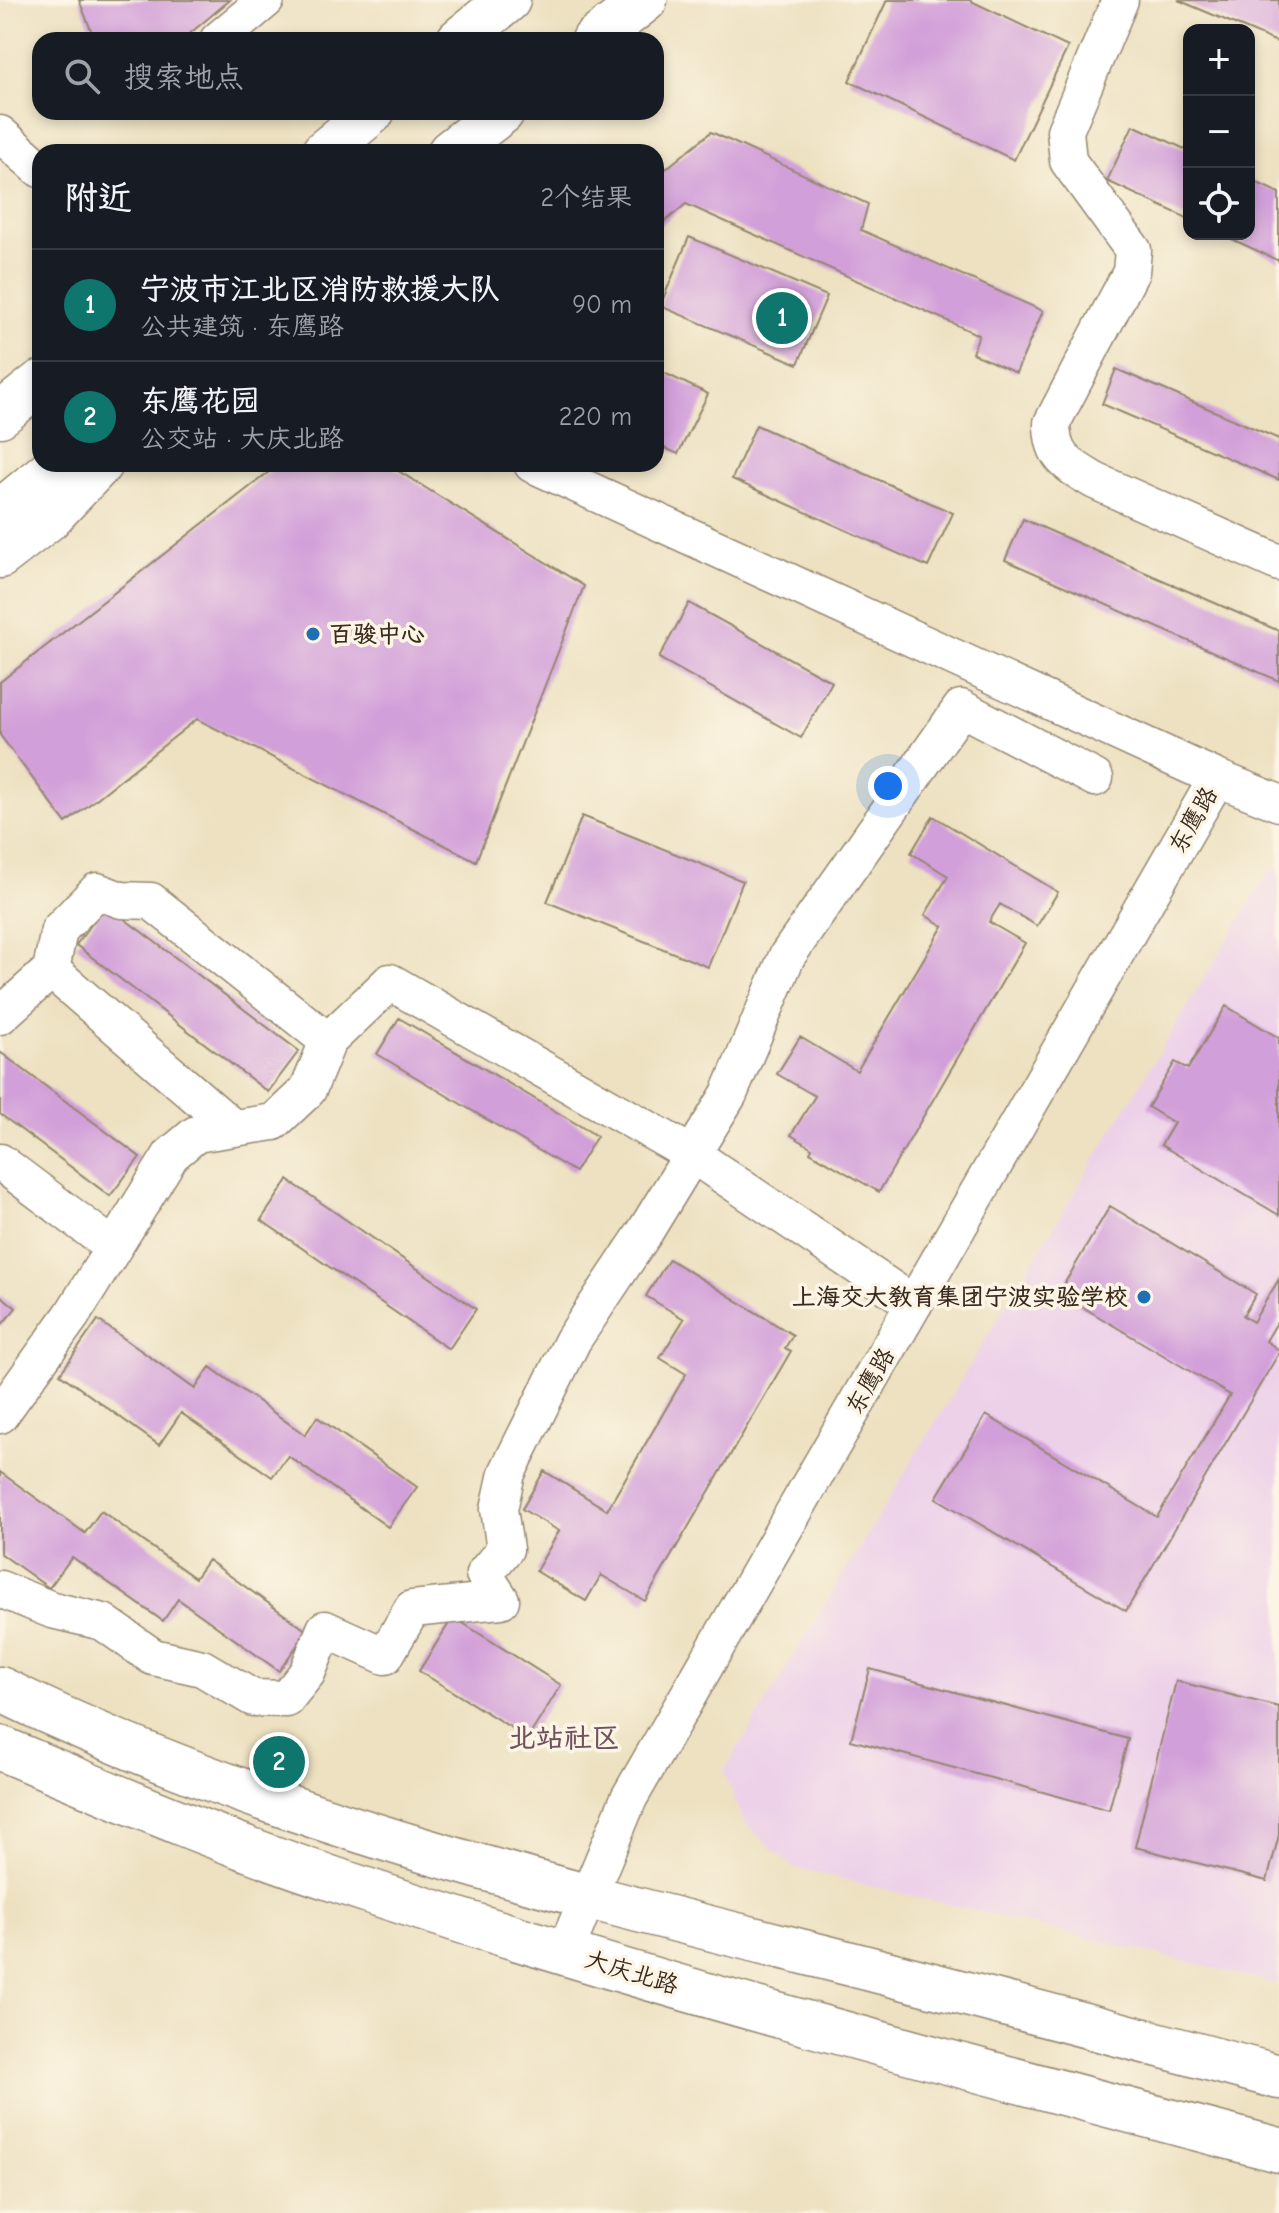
<!DOCTYPE html>
<html lang="zh">
<head>
<meta charset="utf-8">
<style>
	:root { --surface:#171b24; --page:#20242c; --text:#f1f3f6; --muted:#9ea1a6; --line:#363941; --accent:#0f766e }
	body { margin:0; font-family:"Comic Neue","LXGW WenKai TC",sans-serif; background:var(--page); color:var(--text) }
	.controls { position:absolute; right:24px; top:24px; display:grid; overflow:hidden; border-radius:16px; box-shadow:0 4px 12px #0003 }
	.controls button { width:72px; height:72px; display:grid; place-items:center; padding:0; border:0; border-bottom:2px solid var(--line); background:var(--surface); color:var(--text); font:40px sans-serif }
	.you { position:absolute; left:888px; top:786px; width:28px; height:28px; margin:-20px; border:6px solid #fff; border-radius:50%; background:#1a73e8; box-shadow:0 0 0 12px #1a73e833 }
	.badge { display:grid; place-items:center; width:52px; height:52px; border-radius:50%; background:var(--accent); color:#fff; font-size:26px; font-weight:700 }
	.pin { position:absolute; translate:-50% -50%; border:4px solid #fff; box-shadow:0 2px 8px #0006 }
	.list { margin:0; padding:0; list-style:none }
	h2 { display:flex; justify-content:space-between; align-items:center; height:104px; margin:0; padding:0 32px; font-size:34px }
	h2 small { font-size:26px; font-weight:400; color:var(--muted) }
	.list li { display:grid; grid-template-columns:52px 1fr auto; gap:24px; align-items:center; box-sizing:border-box; height:112px; padding:0 32px; border-top:2px solid var(--line) }
	.list b { display:block; font-size:30px; white-space:nowrap }
	.list p { margin:0; font-size:26px; white-space:nowrap; color:var(--muted) }
	.list em { font-size:26px; font-style:normal; color:var(--muted) }
	.icon { flex:none; width:44px; height:44px; fill:none; stroke:currentColor; stroke-width:2; stroke-linecap:round; stroke-linejoin:round }
	.map { position:relative; flex:none; width:1279px; height:2213px; overflow:hidden }
	.search { position:absolute; background:var(--surface); box-shadow:0 4px 12px #0003; left:32px; top:32px; width:632px; height:88px; display:flex; align-items:center; gap:20px; box-sizing:border-box; padding:0 28px; border-radius:24px; color:var(--muted); font-size:30px }
	.panel { position:absolute; background:var(--surface); box-shadow:0 4px 12px #0003; left:32px; top:144px; width:632px; height:328px; border-radius:24px }
	.map>svg:first-child { display:block }
	.built { fill:#edd1e9 }
	.building { fill:#d19fd9 }
	.lines { fill:none; stroke-linecap:round; stroke-linejoin:round }
	.minor-casing { stroke:#948670; stroke-width:39 }
	.major-casing { stroke:#948670; stroke-width:47 }
	.minor { stroke:#fff; stroke-width:36 }
	.major { stroke:#fff; stroke-width:44 }
	.poi-dot { fill:#1f6fb2; stroke:#fcf5e5; stroke-width:3 }
	.labels { text-anchor:middle; stroke-width:7; stroke-linejoin:round; paint-order:stroke }
	.poi-label { font-size:24px; font-weight:bold; fill:#3b2a1e; stroke:#fcf5e5; text-anchor:start }
	.street-label { font-size:24px; fill:#3b2a1e; stroke:#fcf5e5 }
	.quarter-label { font-size:28px; font-weight:bold; fill:#70535f; stroke:#fcf5e5 }
</style>
</head>
<body>
<div class="map">
<svg width="1279" height="2213" viewBox="0 0 1279 2213">
	<rect width="100%" height="100%" fill="#fcf5e5"/>
	<filter id="ink" filterUnits="userSpaceOnUse"><feTurbulence type="fractalNoise" baseFrequency=".0125" numOctaves="2"/><feDisplacementMap in="SourceGraphic" scale="16" xChannelSelector="R" yChannelSelector="G"/><feConvolveMatrix kernelMatrix="1 2 1 2 8 2 1 2 1" color-interpolation-filters="sRGB"/></filter>
	<filter id="wash" filterUnits="userSpaceOnUse"><feTurbulence type="fractalNoise" baseFrequency=".006" numOctaves="4" result="noise"/><feDisplacementMap in="SourceGraphic" scale="32" xChannelSelector="R" yChannelSelector="G"/><feGaussianBlur stdDeviation="1.8" result="paint"/><feColorMatrix in="noise" values="0 0 0 0 0 0 0 0 0 0 0 0 0 0 0 0 0 1.4 0 .05"/><feComposite in="paint" operator="in"/></filter>
	<g filter="url(#wash)">
		<rect width="100%" height="100%" fill="#ede1c1"/>
		<!-- built -->
		<path class="built" d="M1271,868L1279,871V1984L792,1867L743,1821L724,1771Z"/>
		<g id="blocks">
			<!-- building -->
			<path class="building" d="M79,0H230L182,40H95Z
				M887,0H969L1068,47L1014,160L849,81Z
				M1178,0H1279V43L1249,30Z
				M1133,125L1189,151V219L1107,181Z
				M711,132L868,204L861,230L1043,311L1016,373L972,353L979,335L686,204L656,229V177Z
				M1249,179L1279,193V261L1221,234H1249Z
				M689,237L827,296L798,364L660,306Z
				M656,369L708,394L678,454L656,444Z
				M1116,369L1279,439V480L1102,404Z
				M756,425L953,513L928,567L732,479Z
				M279,464H387L584,586L476,861L197,719L66,823L0,735V682Z
				M1023,519L1279,631V681L1005,560Z
				M689,603L832,682L801,738L659,658Z
				M582,816L743,881L708,967L547,902Z
				M933,816L1058,892L1037,926L1000,904L989,922L1025,943L879,1192L810,1152L812,1148L791,1135L815,1096L777,1074L800,1037L857,1071L943,926L925,915L948,876L911,853Z
				M106,905L299,1051L268,1092L76,945Z
				M1226,1006L1279,1038V1215L1161,1145L1174,1123L1148,1107L1175,1062L1188,1069Z
				M399,1018L597,1136L575,1172L377,1054Z
				M0,1052L140,1157L110,1196L0,1114Z
				M288,1180L476,1309L449,1349L261,1220Z
				M1110,1206L1256,1294L1243,1316L1253,1322L1279,1279V1319L1266,1341L1279,1350V1353L1126,1611L936,1498L986,1415L1157,1517L1230,1395L1059,1293Z
				M669,1259L793,1335L785,1348L791,1351L645,1601L601,1575L586,1601L536,1571L559,1531L522,1509L544,1471L607,1510L686,1374L660,1358L684,1319L646,1296Z
				M0,1295L16,1308L0,1327Z
				M98,1320L195,1389L210,1367L305,1435L317,1417L417,1487L388,1527L288,1456L272,1477L181,1413L159,1445L60,1374Z
				M0,1472L85,1533L101,1511L195,1578L208,1560L307,1631L279,1671L178,1599L163,1621L72,1557L49,1588L0,1553Z
				M453,1617L561,1685L528,1738L419,1671Z
				M870,1669L1128,1739L1109,1810L851,1740Z
				M1176,1681L1279,1707V1835L1267,1881L1135,1847Z"/>
		</g>
	</g>
	<g filter="url(#ink)">
		<use href="#blocks" fill-opacity="0" stroke="#948670" stroke-width="2"/>
		<g class="lines">
			<defs>
				<path id="minor" d="M1120,0L1065,131L1068,161L1133,250L1131,272L1052,423C1052,458 1067,464 1095,481L1279,563
					M218,40L266,0
					M0,134L40,169
					M532,464L1217,778L1279,803
					M51,970L232,1127
					M0,1016L51,970L59,930L97,891L121,900L151,901L328,1041
					M0,1162L113,1247
					M0,1415L72,1315L171,1155L196,1134L274,1122L308,1090L328,1041L390,982L693,1155L914,1304
					M0,1589L52,1610L103,1622L153,1657L202,1668L253,1698L286,1699L307,1673L325,1629L385,1656L412,1609L501,1600L484,1574L505,1549L499,1509L507,1473L573,1340L643,1235L729,1094L787,956L961,708L1095,778
					M565,1952L629,1798L1217,778"/>
				<path id="major" d="M459,40L508,0
					M594,40L645,0
					M324,152L372,112
					M450,152L502,112
					M0,415L40,383
					M0,512L58,464
					M0,556L49,518L100,464
					M0,1689C255,1814 529,1883 804,1952C963,1992 1121,2035 1279,2077
					M0,1748C112,1795 223,1843 339,1881C648,1985 964,2067 1279,2150"/>
			</defs>
			<!-- minor casing -->
			<use href="#minor" class="minor-casing"/>
			<!-- major casing -->
			<use href="#major" class="major-casing"/>
			<!-- minor -->
			<use href="#minor" class="minor"/>
			<!-- major -->
			<use href="#major" class="major"/>
		</g>
	</g>
	<!-- markers -->
	<g class="poi-dot">
		<circle cx="313" cy="634" r="8"/>
		<circle cx="1144" cy="1297" r="8"/>
	</g>
	<g class="labels">
		<!-- poi labels -->
		<g class="poi-label">
			<text x="329" y="642">百骏中心</text>
			<text x="1128" y="1305" text-anchor="end">上海交大教育集团宁波实验学校</text>
		</g>
		<!-- street labels -->
		<g class="street-label">
			<text transform="translate(1193 820) rotate(-60)" y="8">东鹰路</text>
			<text transform="translate(870 1381) rotate(-60)" y="8">东鹰路</text>
			<text transform="translate(632 1972) rotate(17)" y="8">大庆北路</text>
		</g>
		<!-- quarter labels -->
		<g class="quarter-label">
			<text x="564" y="1747">北站社区</text>
		</g>
	</g>
</svg>
<div class="controls">
<button>+</button>
<button>−</button>
<button><svg class="icon" aria-label="locate" viewBox="0 0 24 24"><circle cx="12" cy="12" r="6"/><path d="M12 2v4M12 18v4M2 12h4M18 12h4"/></svg></button>
</div>
<div class="you"></div>
<div class="pin badge" style="left:782px;top:318px">1</div>
<div class="pin badge" style="left:279px;top:1762px">2</div>
<div class="search"><svg class="icon" aria-label="search" viewBox="0 0 24 24"><circle cx="10" cy="10" r="6"/><path d="M15 15l6 6"/></svg>搜索地点</div>
<section class="panel">
<h2>附近<small>2个结果</small></h2>
<ul class="list">
<li><span class="badge">1</span><div><b>宁波市江北区消防救援大队</b><p>公共建筑 · 东鹰路</p></div><em>90 m</em></li>
<li><span class="badge">2</span><div><b>东鹰花园</b><p>公交站 · 大庆北路</p></div><em>220 m</em></li>
</ul>
</section>
</div>
</body>
</html>
